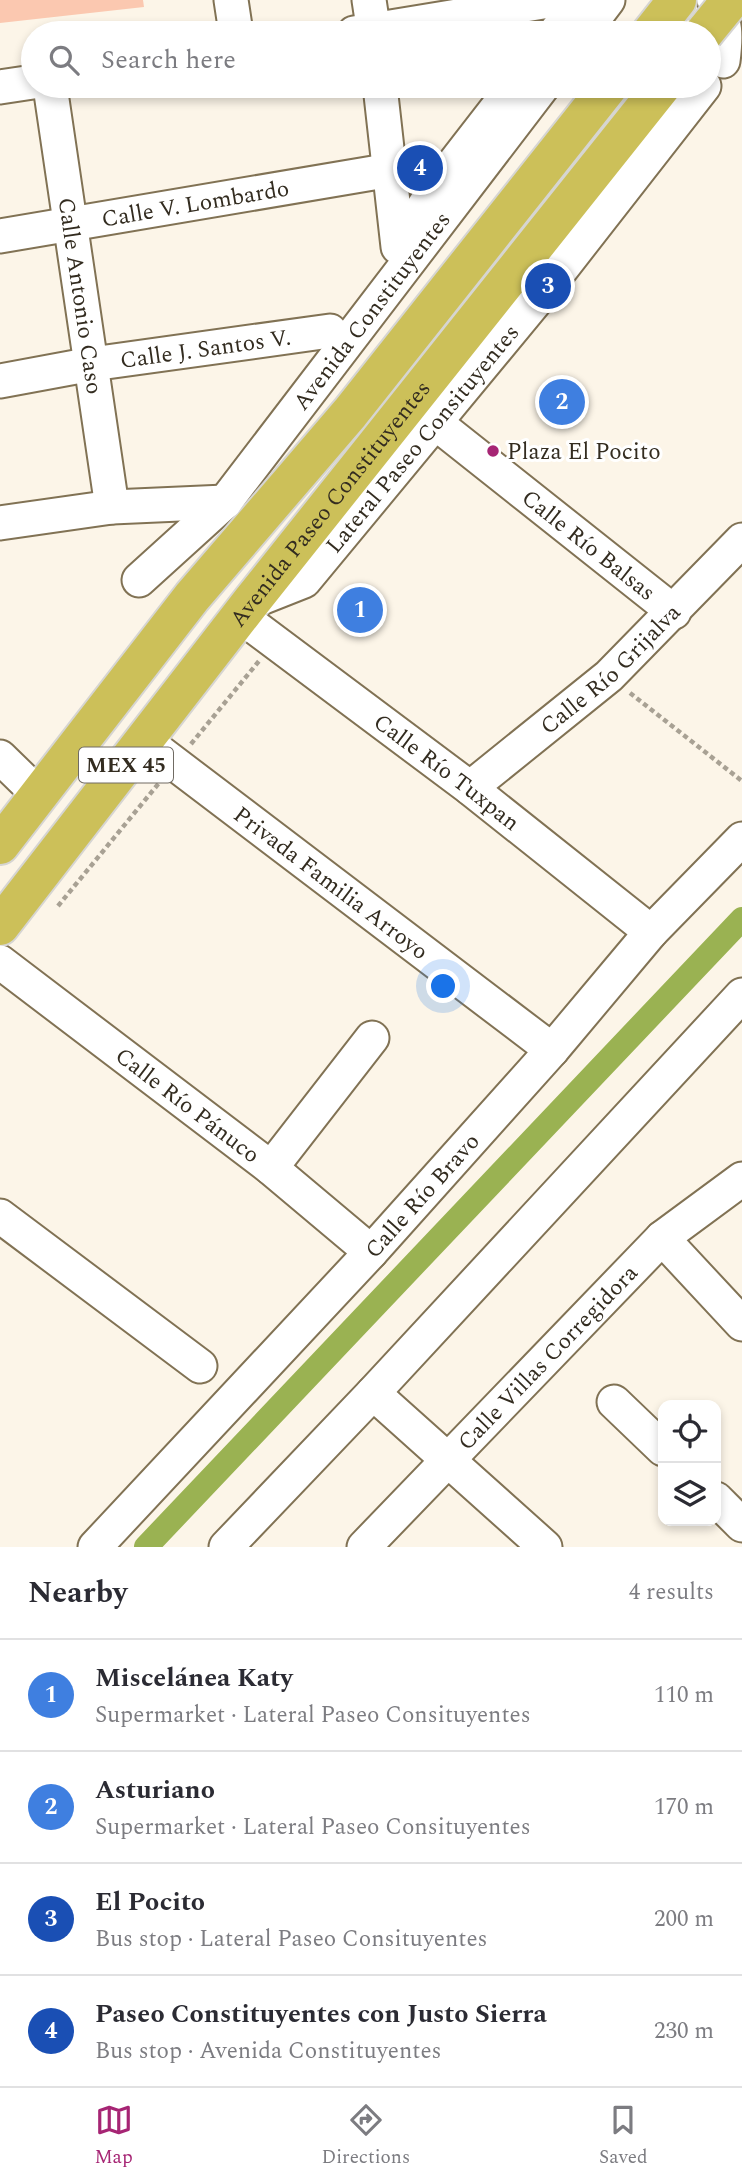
<!DOCTYPE html>
<html lang="en">
<head>
<meta charset="utf-8">
<style>
	:root { --surface:#fff; --page:#f2f2f3; --text:#2b2b33; --muted:#7c7c81; --line:#e1e1e2; --accent:#a62574 }
	body { margin:0; font-family:Spectral,serif; background:var(--page); color:var(--text) }
	.controls { position:absolute; right:21px; bottom:21px; display:grid; overflow:hidden; border-radius:14px; box-shadow:0 4px 10px #0003 }
	.controls button { width:63px; height:63px; display:grid; place-items:center; padding:0; border:0; border-bottom:2px solid var(--line); background:var(--surface); color:var(--text); font:35px sans-serif }
	.you { position:absolute; left:444px; top:987px; width:24px; height:24px; margin:-18px; border:5px solid #fff; border-radius:50%; background:#1a73e8; box-shadow:0 0 0 10px #1a73e833 }
	.badge { display:grid; place-items:center; width:46px; height:46px; border-radius:50%; background:var(--accent); color:#fff; font-size:23px; font-weight:700 }
	.pin { position:absolute; translate:-50% -50%; border:4px solid #fff; box-shadow:0 2px 7px #0006 }
	.list { margin:0; padding:0; list-style:none }
	h2 { display:flex; justify-content:space-between; align-items:center; height:91px; margin:0; padding:0 28px; font-size:30px }
	h2 small { font-size:23px; font-weight:400; color:var(--muted) }
	.list li { display:grid; grid-template-columns:46px 1fr auto; gap:21px; align-items:center; box-sizing:border-box; height:112px; padding:0 28px; border-top:2px solid var(--line) }
	.list b { display:block; font-size:26px; white-space:nowrap }
	.list p { margin:0; font-size:23px; white-space:nowrap; color:var(--muted) }
	.list em { font-size:23px; font-style:normal; color:var(--muted) }
	.icon { flex:none; width:38px; height:38px; fill:none; stroke:currentColor; stroke-width:2; stroke-linecap:round; stroke-linejoin:round }
	.map { position:relative; flex:none; width:742px; height:1547px; overflow:hidden }
	.search { position:absolute; background:var(--surface); box-shadow:0 4px 10px #0003; left:21px; right:21px; top:21px; height:77px; display:flex; align-items:center; gap:18px; box-sizing:border-box; padding:0 24px; border-radius:38px; color:var(--muted); font-size:26px }
	.sheet { height:539px; background:var(--surface) }
	nav { display:flex; justify-content:space-around; align-items:center; box-sizing:border-box; height:98px; border-top:2px solid var(--line); background:var(--surface); font-size:19px; color:var(--muted) }
	nav a { display:grid; justify-items:center; gap:4px }
	nav .on { color:var(--accent) }
	.map>svg:first-child { display:block }
	.green { fill:#fbc8b0 }
	.lines { fill:none; stroke-linecap:round; stroke-linejoin:round }
	.canal { stroke:#9ab252; stroke-width:24 }
	.minor-casing { stroke:#817254; stroke-width:37 }
	.highway-casing { stroke:#d6d5d2; stroke-width:42 }
	.path { stroke:#a8a194; stroke-width:4.5; stroke-dasharray:5 3.5; stroke-linecap:butt }
	.minor { stroke:#fff; stroke-width:33 }
	.highway { stroke:#ccc059; stroke-width:38 }
	.highway-bridge-casing { stroke:#d6d5d2; stroke-width:42; stroke-linecap:butt }
	.highway-bridge { stroke:#ccc059; stroke-width:38 }
	.poi-dot { fill:#a62574; stroke:#fff; stroke-width:2.5 }
	.labels { text-anchor:middle; stroke-width:6; stroke-linejoin:round; paint-order:stroke }
	.shield { fill:#fff; stroke:#706b63; stroke-width:2 }
	.shield-label { font-size:21px; font-weight:bold; fill:#332c20 }
	.street-label { font-size:23px; fill:#332c20; stroke:#fff }
	.poi-label { font-size:23px; fill:#332c20; stroke:#fff; text-anchor:start }
</style>
</head>
<body>
<div class="map">
<svg width="742" height="1547" viewBox="0 0 742 1547">
	<rect width="100%" height="100%" fill="#fcf5e8"/>
	<!-- green -->
	<path class="green" d="M0,0H143L144,7L0,23Z"/>
	<g class="lines">
		<!-- canal -->
		<path class="canal" d="M146,1547L742,919"/>
		<defs>
			<g id="minor">
				<path d="M231,0L236,33"/>
				<path d="M369,0L374,33"/>
				<path d="M714,0C727,19 726,39 723,61"/>
				<path d="M354,33L555,0"/>
				<path d="M555,33L581,0"/>
				<path d="M583,33L608,0"/>
				<path id="s1" d="M50,86L112,507"/>
				<path d="M380,86L398,247"/>
				<path d="M0,87L33,82"/>
				<path d="M410,228L438,184L514,86"/>
				<path id="s2" d="M0,236L391,170"/>
				<path id="s3" d="M0,381L92,364L330,331"/>
				<path id="s4" d="M437,424L674,612"/>
				<path d="M0,523L112,507L225,502"/>
				<path id="s5" d="M139,580L225,502L543,86"/>
				<path id="s6" d="M251,602L304,581L548,286L704,86"/>
				<path id="s7" d="M240,616L470,788L651,932"/>
				<path id="s8" d="M145,741L552,1050"/>
				<path d="M0,757L39,795"/>
				<path id="s9" d="M470,788L609,676L742,540"/>
				<path id="s10" d="M0,962L271,1168L371,1252"/>
				<path d="M271,1168L372,1038"/>
				<path d="M0,1216L200,1366"/>
				<path d="M662,1238L742,1324"/>
				<path d="M373,1393L545,1547"/>
				<path d="M614,1402L663,1449"/>
				<path d="M716,1499L742,1525"/>
				<path id="s11" d="M95,1547L371,1252L552,1050L651,932L742,839"/>
				<path d="M226,1547L373,1393L742,995"/>
				<path id="s12" d="M364,1547L662,1238L742,1179"/>
			</g>
			<g id="highway">
				<path d="M651,33L677,0"/>
				<path d="M0,845L192,597L350,413L609,86"/>
				<path id="s13" d="M0,926L251,602L662,86"/>
			</g>
		</defs>
		<!-- minor casing -->
		<use href="#minor" class="minor-casing"/>
		<!-- highway casing -->
		<use href="#highway" class="highway-casing"/>
		<!-- path -->
		<path class="path" d="M630,693L742,781
			M191,744L259,661
			M58,906L159,783"/>
		<!-- minor -->
		<use href="#minor" class="minor"/>
		<!-- highway -->
		<use href="#highway" class="highway"/>
		<defs>
			<path id="highway-bridge" d="M704,33L731,0"/>
		</defs>
		<!-- highway-bridge casing -->
		<use href="#highway-bridge" class="highway-bridge-casing"/>
		<!-- highway-bridge -->
		<use href="#highway-bridge" class="highway-bridge"/>
	</g>
	<!-- markers -->
	<circle class="poi-dot" cx="493" cy="451" r="7"/>
	<g class="labels">
		<!-- shield labels -->
		<rect class="shield" x="79" y="747.5" width="94" height="35" rx="5"/>
		<g class="shield-label">
			<text x="126" y="772">MEX 45</text>
		</g>
		<!-- street labels -->
		<g class="street-label">
			<text dy="8" stroke="none"><textPath href="#s2" startOffset="198">Calle V. Lombardo</textPath></text>
			<text dy="8" stroke="none"><textPath href="#s1" startOffset="212">Calle Antonio Caso</textPath></text>
			<text dy="8" stroke="none"><textPath href="#s5" startOffset="357">Avenida Constituyentes</textPath></text>
			<text dy="8" stroke="none"><textPath href="#s3" startOffset="208">Calle J. Santos V.</textPath></text>
			<text dy="8" stroke="none"><textPath href="#s6" startOffset="242">Lateral Paseo Consituyentes</textPath></text>
			<text dy="8" stroke="none"><textPath href="#s13" startOffset="536">Avenida Paseo Constituyentes</textPath></text>
			<text dy="8" stroke="none"><textPath href="#s4" startOffset="194">Calle Río Balsas</textPath></text>
			<text dy="8" stroke="none"><textPath href="#s9" startOffset="184">Calle Río Grijalva</textPath></text>
			<text dy="8" stroke="none"><textPath href="#s7" startOffset="259">Calle Río Tuxpan</textPath></text>
			<text dy="8" stroke="none"><textPath href="#s8" startOffset="234">Privada Familia Arroyo</textPath></text>
			<text dy="8" stroke="none"><textPath href="#s10" startOffset="236">Calle Río Pánuco</textPath></text>
			<text dy="8" stroke="none"><textPath href="#s11" startOffset="480">Calle Río Bravo</textPath></text>
			<text dy="8" stroke="none"><textPath href="#s12" startOffset="264">Calle Villas Corregidora</textPath></text>
		</g>
		<!-- poi labels -->
		<g class="poi-label">
			<text x="507" y="459">Plaza El Pocito</text>
		</g>
	</g>
</svg>
<div class="controls">
<button><svg class="icon" aria-label="locate" viewBox="0 0 24 24"><circle cx="12" cy="12" r="6"/><path d="M12 2v4M12 18v4M2 12h4M18 12h4"/></svg></button>
<button><svg class="icon" aria-label="layers" viewBox="0 0 24 24"><path d="M12 4l9 5-9 5-9-5zM3 14l9 5 9-5"/></svg></button>
</div>
<div class="you"></div>
<div class="pin badge" style="left:360px;top:610px;background:#3f7fe0">1</div>
<div class="pin badge" style="left:562px;top:402px;background:#3f7fe0">2</div>
<div class="pin badge" style="left:548px;top:286px;background:#1a4fb4">3</div>
<div class="pin badge" style="left:420px;top:168px;background:#1a4fb4">4</div>
<div class="search"><svg class="icon" aria-label="search" viewBox="0 0 24 24"><circle cx="10" cy="10" r="6"/><path d="M15 15l6 6"/></svg>Search here</div>
</div>
<section class="sheet">
<h2>Nearby<small>4 results</small></h2>
<ul class="list">
<li><span class="badge" style="background:#3f7fe0">1</span><div><b>Miscelánea Katy</b><p>Supermarket · Lateral Paseo Consituyentes</p></div><em>110 m</em></li>
<li><span class="badge" style="background:#3f7fe0">2</span><div><b>Asturiano</b><p>Supermarket · Lateral Paseo Consituyentes</p></div><em>170 m</em></li>
<li><span class="badge" style="background:#1a4fb4">3</span><div><b>El Pocito</b><p>Bus stop · Lateral Paseo Consituyentes</p></div><em>200 m</em></li>
<li><span class="badge" style="background:#1a4fb4">4</span><div><b>Paseo Constituyentes con Justo Sierra</b><p>Bus stop · Avenida Constituyentes</p></div><em>230 m</em></li>
</ul>
</section>
<nav>
<a class="on"><svg class="icon" aria-label="map" viewBox="0 0 24 24"><path d="M3 6l6-2 6 2 6-2v14l-6 2-6-2-6 2zM9 4v14M15 6v14"/></svg>Map</a>
<a><svg class="icon" aria-label="directions" viewBox="0 0 24 24"><path d="M12 3l9 9-9 9-9-9zM9 14v-3h6M13 9l2 2-2 2"/></svg>Directions</a>
<a><svg class="icon" aria-label="saved" viewBox="0 0 24 24"><path d="M7 4h10v16l-5-4-5 4z"/></svg>Saved</a>
</nav>
</body>
</html>
